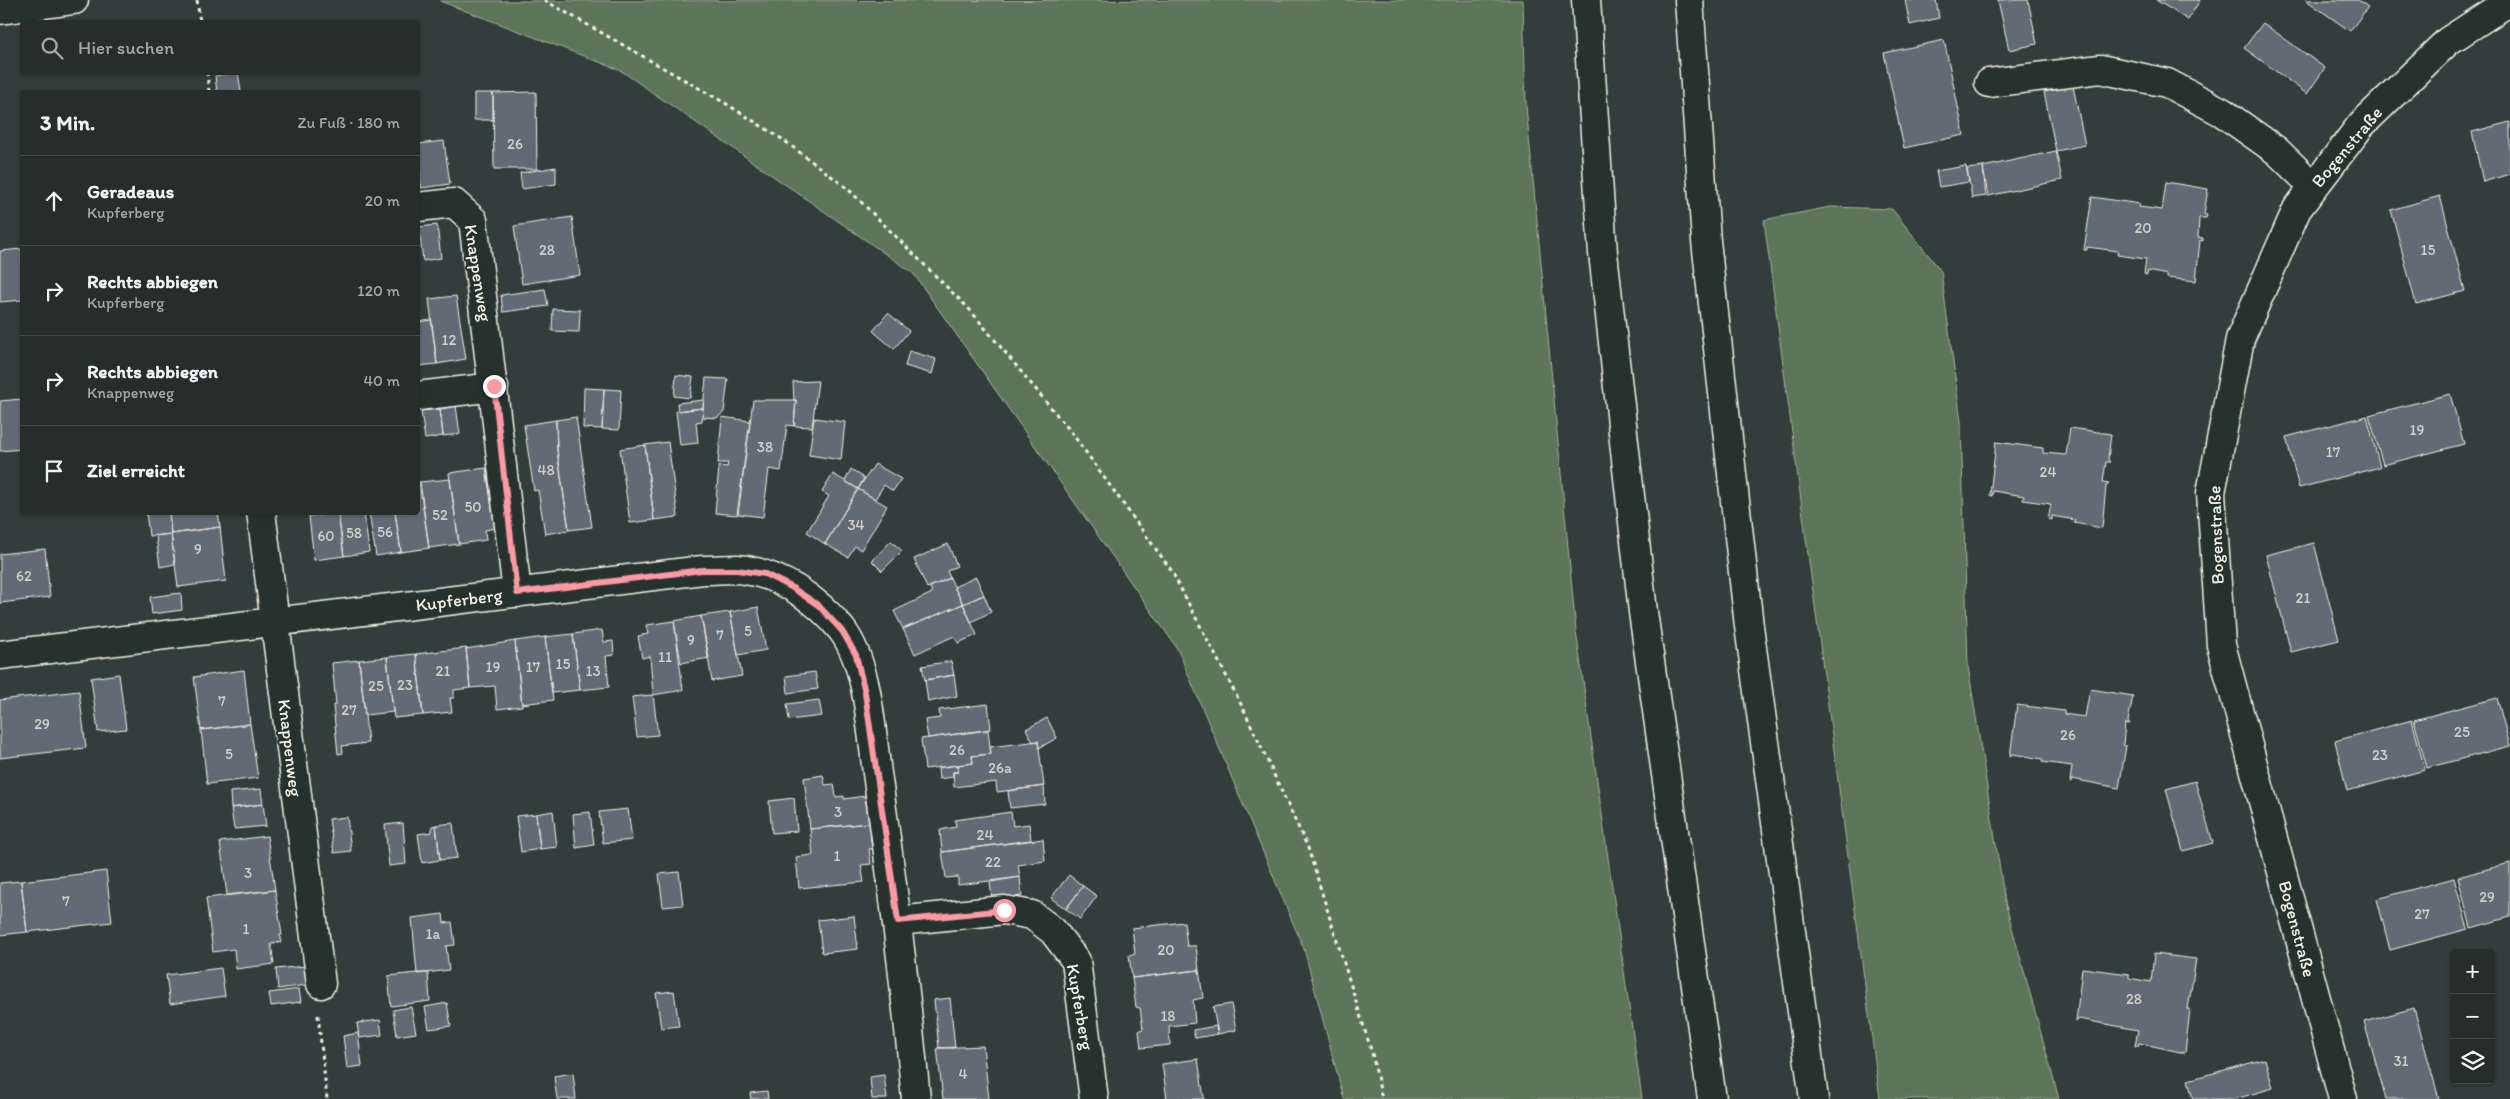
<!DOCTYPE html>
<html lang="de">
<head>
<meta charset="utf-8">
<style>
	:root { --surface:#262e2c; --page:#323a38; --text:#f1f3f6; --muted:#a4a8a9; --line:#424a48 }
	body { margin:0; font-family:Itim,sans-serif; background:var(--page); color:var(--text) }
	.controls { position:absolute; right:15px; bottom:15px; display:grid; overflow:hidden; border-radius:5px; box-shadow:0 1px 4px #0004 }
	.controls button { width:45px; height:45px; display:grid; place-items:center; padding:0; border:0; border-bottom:1px solid var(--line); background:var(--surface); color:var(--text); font:25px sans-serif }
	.stop { position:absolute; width:15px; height:15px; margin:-11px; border:4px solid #ff9aa2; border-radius:50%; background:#fff }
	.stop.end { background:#ff9aa2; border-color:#fff; box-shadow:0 1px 5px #0008 }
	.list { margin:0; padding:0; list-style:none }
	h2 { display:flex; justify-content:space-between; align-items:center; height:65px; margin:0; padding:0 20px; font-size:21px }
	h2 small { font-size:16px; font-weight:400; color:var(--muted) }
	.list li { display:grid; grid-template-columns:32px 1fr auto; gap:15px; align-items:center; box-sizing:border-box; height:90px; padding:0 20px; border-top:1px solid var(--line) }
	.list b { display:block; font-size:19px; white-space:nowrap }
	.list p { margin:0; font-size:16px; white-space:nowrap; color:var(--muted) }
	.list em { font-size:16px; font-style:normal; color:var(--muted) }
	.icon { flex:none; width:28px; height:28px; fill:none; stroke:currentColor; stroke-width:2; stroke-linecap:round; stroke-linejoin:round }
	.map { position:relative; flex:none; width:2510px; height:1099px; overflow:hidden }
	.search { position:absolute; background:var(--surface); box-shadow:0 1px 4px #0004; left:20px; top:20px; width:400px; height:55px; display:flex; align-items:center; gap:12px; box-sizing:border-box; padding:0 18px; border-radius:5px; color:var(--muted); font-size:19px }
	.panel { position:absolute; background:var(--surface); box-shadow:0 1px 4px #0004; left:20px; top:90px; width:400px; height:425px; border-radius:5px }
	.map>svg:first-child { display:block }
	.green { fill:#5d7458; stroke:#a8b2a0 }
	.building { fill:#626b75; stroke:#f4f1e8 }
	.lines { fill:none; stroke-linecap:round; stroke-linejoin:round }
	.minor-casing { stroke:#f4f1e8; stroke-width:31 }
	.major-casing { stroke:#f4f1e8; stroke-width:31 }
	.highway-casing { stroke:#f4f1e8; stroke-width:31 }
	.path { stroke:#f4f1e8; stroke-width:3; stroke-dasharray:4 4; stroke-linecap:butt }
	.minor { stroke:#26332d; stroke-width:28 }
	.major { stroke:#26332d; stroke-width:28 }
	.highway { stroke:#26332d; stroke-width:28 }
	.route { stroke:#ff9aa2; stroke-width:6 }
	.labels { text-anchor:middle; stroke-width:4; stroke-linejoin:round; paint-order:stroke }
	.number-label { font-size:15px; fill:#d0d0cb }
	.street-label { font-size:18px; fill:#f4f1e8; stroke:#26332d }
</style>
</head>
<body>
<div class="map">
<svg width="2510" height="1099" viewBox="0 0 2510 1099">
	<rect width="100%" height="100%" fill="#323e3b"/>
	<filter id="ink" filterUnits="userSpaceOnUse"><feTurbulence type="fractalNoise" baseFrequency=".02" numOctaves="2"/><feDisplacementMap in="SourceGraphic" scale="10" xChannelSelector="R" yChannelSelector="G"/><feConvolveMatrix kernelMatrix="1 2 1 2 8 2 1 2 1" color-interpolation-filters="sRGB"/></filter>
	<g filter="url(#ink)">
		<!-- green -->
		<path class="green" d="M1523,0L1526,106L1576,631L1642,1099H1344L1304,949L1177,648L913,273L620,70L440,1Z
			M1830,207L1892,209L1941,271L1961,422L1968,666L2005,902L2059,1099H1880L1764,220Z"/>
		<!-- building -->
		<path class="building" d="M1905,0H1936L1939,18L1910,25Z
			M1998,0H2028L2037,44L2009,50Z
			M2156,0H2200L2188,20Z
			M2306,0H2358L2368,7L2350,31Z
			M2263,23L2325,68L2307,94L2244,48Z
			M1944,40L1964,135L1904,148L1884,53Z
			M238,72L241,92H217L215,76Z
			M2073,86L2085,145L2056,151L2044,92Z
			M536,92L537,169H494L493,93Z
			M474,93H493V120H474Z
			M2510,122V174L2483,182L2472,132Z
			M444,141L450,184L421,188L418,144Z
			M418,150L421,188H418Z
			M2056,151L2062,180L1988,196L1983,167Z
			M1966,166L1969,182L1939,187L1936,171Z
			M556,167V184L522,189L520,173Z
			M1983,167L1986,196L1972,198L1967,169Z
			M2166,182L2208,189L2204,214L2207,215L2206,218H2199L2198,237L2203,238V241L2200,240L2196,281L2167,278V275L2148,271L2147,275L2144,274L2146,259L2117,255L2118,251L2087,247V250H2084L2092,197L2140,204L2139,207L2162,210Z
			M2440,196L2465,291L2416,304L2391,210Z
			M572,217L580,275L522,284L514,226Z
			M437,225L441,258L423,261L419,227Z
			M22,249V300L0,302V251Z
			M545,289L548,306L503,312L501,295Z
			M456,296L466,359L437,364L429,299Z
			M553,309L580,310L579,332L552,331Z
			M888,313L909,331L894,349L873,331Z
			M431,320L437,364L418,366V322Z
			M909,351L936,359L932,374L905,366Z
			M676,375L693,377L690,398L674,396Z
			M706,378L728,379L724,412L717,418L702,417Z
			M818,381L812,427L794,426L796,400H794L793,382Z
			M584,388L604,389L602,429L583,428Z
			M604,389L621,390L619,430L602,429Z
			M2450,394L2464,444L2383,465L2369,415Z
			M22,399V449L0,451V401Z
			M704,400L703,408L678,411L677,403Z
			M753,400H796L794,426L787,425L781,471L769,469L763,517L738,514Z
			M456,406L460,434L443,436L440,409Z
			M703,408L702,421L696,422L698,443L680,445L676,411Z
			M440,409L443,436L425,439L421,411Z
			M2367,416L2380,467L2299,488L2286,437Z
			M576,417L592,527L569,530L557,450L556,420Z
			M722,417L750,421L737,515L715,513L719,466L727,467L728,463H718Z
			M814,418L845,422L841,460L809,455Z
			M556,420L557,450L569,530L545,534L538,490L534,491L524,425Z
			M2070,428L2111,434L2108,459L2110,462H2106L2103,482L2109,483L2106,486L2102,528L2074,523L2075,520L2052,516V520L2048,519L2051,504L2023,500L2024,496L1993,491L1992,496L1990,495L1996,442L2043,448V453L2066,455Z
			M668,442L678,517L654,520L645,445Z
			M645,445L654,520L630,523L620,449Z
			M875,464L901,479L893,491L884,485L875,499L858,489Z
			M486,468L495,528L485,530L486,540L459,544L449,473Z
			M851,469L864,478L858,489L845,481Z
			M833,474L858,489L825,544L807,532L829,496L822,492Z
			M450,479L459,544L429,548L420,482Z
			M419,481L429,548L401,552L395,512H418V482Z
			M858,489L887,506L861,550L855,546L848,557L825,544Z
			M146,512H169L171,534L149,536Z
			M169,512H218L220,527L171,534Z
			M364,512L369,552L344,556L338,513Z
			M395,512L401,552L376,556L369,513Z
			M338,513L344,556L314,560L309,516Z
			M220,527L226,581L178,587L171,534Z
			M171,534L175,564L160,567L156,536Z
			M891,541L902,551L882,571L872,561Z
			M2314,543L2339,640L2291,652L2266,555Z
			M948,544L957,566L947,571L950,578L927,588L914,559Z
			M45,549L50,597L0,603V554Z
			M976,577L984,595L963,604L954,587Z
			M950,578L963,604L903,629L894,611L932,593L930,587Z
			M181,593L182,610L152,614L150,597Z
			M984,595L991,612L971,622L963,604Z
			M963,604L977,635L958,643L954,636L915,654L903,629Z
			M758,607L766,650L738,655L730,612Z
			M730,612L742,676L712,681L701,616Z
			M701,616L709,658L681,663L674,621Z
			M674,621L683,690L653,695L650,656L642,658L638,636L648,634L646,625Z
			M602,630L604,642L613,641L614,655L606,656L609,687L580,690L573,634Z
			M573,634L580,690L552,693L545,637Z
			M545,637L553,700L522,704L515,641Z
			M515,641L522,706L497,709L495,686L470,688L466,649Z
			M466,648L470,688L454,690V698H450L452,712L423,715L416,654Z
			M416,654L423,715L394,718L387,657Z
			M387,657L393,712L365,715L359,660Z
			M359,660L368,743L342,746L343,753L338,754L333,705H336L332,663Z
			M951,661L954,675L925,680L922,666Z
			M244,670L250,724L201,730L194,677Z
			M815,672L818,689L788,693L786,676Z
			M119,674L126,729L98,732L91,678Z
			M954,675L957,696L928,702L925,680Z
			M2090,689L2133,696L2128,721L2130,724L2125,723L2123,745L2126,746L2119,788L2072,779V782H2070L2072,766L2042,762L2043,759L2013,754L2010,756L2017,705L2064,711V714L2085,717Z
			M79,691L86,748L0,758V700Z
			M653,695L658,735L637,737L632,697Z
			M2497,698L2510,746L2427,768L2414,720Z
			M819,700L822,716L789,720L787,704Z
			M988,704L991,729L928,738L925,720L940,718L939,710Z
			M1047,718L1057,738L1039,748L1038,741L1033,742L1026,729Z
			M2412,720L2425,770L2347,791L2335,741Z
			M250,724L258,778L207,784L201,730Z
			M988,730L991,754L972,756L973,763L925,769L921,739Z
			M1038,741L1044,786L997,792L996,782L954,787L953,772H958V765L973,763L972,756L991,754L990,747Z
			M958,765V772H953V777L939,779L938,768Z
			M823,775L825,785L834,784L836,797L844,796V799L865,796L869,823L810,829L804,778Z
			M2195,781L2213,843L2183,851L2166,789Z
			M1044,786L1045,804L1010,808L1008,791Z
			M261,789L263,804L231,808L230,792Z
			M794,798L797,831L772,833L769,801Z
			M263,804L266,826L234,829L231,808Z
			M628,809L632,840L603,843L599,812Z
			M553,811L557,847L540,849L536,814Z
			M590,812L594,845L576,848L573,814Z
			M1011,812L1013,826L1029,824L1031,840L942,852L940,830L956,827L955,820Z
			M536,814L540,849L521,852L516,816Z
			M347,817L351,851L334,853L329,819Z
			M403,823L406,864L389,866L385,825Z
			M453,823L457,858L440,860L436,825Z
			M869,823L872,849H869L871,864L861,865L864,882L799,888L796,857L813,855L810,829Z
			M436,825L440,860L422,863L418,834L432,832V826Z
			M267,836L275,890L227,895L220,842Z
			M1043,839L1045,861L1018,865L1020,877L958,885V877L946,878L942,852Z
			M2510,863V917L2471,928L2458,877Z
			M106,871L112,922L27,932L21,881Z
			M679,872L683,905L663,907L659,874Z
			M1069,875L1083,886L1066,909L1051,898Z
			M1020,877L1022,896L992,899L990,882Z
			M2454,878L2468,929L2390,950L2377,899Z
			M21,881L27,932L0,935V883Z
			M1083,886L1097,896L1080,919L1066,909Z
			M275,890L282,935H280L281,942L271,944L274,964L236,969L234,949L213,952L206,898Z
			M443,914L444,923L452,922L455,945L446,946L449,970L417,974L412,918Z
			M854,916L858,949L822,953L818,920Z
			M1184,922L1187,946H1196L1199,970L1132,978L1129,955L1135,954L1132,928Z
			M2154,954L2196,959L2188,1009H2190L2185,1053L2139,1043L2138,1046H2135L2138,1030L2079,1019L2076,1022L2082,968L2129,974V978L2151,982Z
			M305,966L307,985L278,989L276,969Z
			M221,968L225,996L170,1004L166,975Z
			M1199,970L1203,998L1193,1000L1195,1023L1169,1026L1170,1045L1141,1048L1139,1031L1143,1029L1140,1008L1136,1007L1132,978Z
			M417,973H428L430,1001L391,1006L388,976Z
			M299,989L301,1002L271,1006L269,993Z
			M674,991L679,1026L661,1028L656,993Z
			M950,998L955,1048H939L934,1000Z
			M447,1003L451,1026L429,1029L425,1007Z
			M1231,1004L1236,1030L1218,1034L1213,1007Z
			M411,1007L416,1033L397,1036L393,1010Z
			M2414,1008L2439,1099H2386L2364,1022Z
			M380,1020L382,1035L359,1038L357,1023Z
			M1216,1026L1218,1034L1195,1038L1193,1030Z
			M358,1033L362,1066L347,1068L343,1036Z
			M983,1046L989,1099H943L937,1048Z
			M1198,1059L1204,1099H1167L1162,1064Z
			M2265,1059L2273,1088L2235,1099H2193L2188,1080Z
			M573,1073L576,1099H557L554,1076Z
			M884,1075L887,1099H872L870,1077Z
			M767,1091L768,1099H751L750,1093Z"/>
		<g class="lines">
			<defs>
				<path id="minor" d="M1989,83L2100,69L2167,83L2222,112L2277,151L2314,187
					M418,207L454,203L473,220L517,593
					M418,396L494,387
					M261,512L321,984
					M0,655L703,570C714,570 725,569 737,569C778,572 817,599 842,630C870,667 871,735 878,780C893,886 906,992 916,1099
					M898,921L1004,910L1032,915L1053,931L1076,961L1094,1099
					M2343,1099L2221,645L2211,493L2240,339L2297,209L2361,125L2448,41L2510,1"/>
				<path id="major" d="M0,10L74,0"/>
				<path id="highway" d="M1586,0L1603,253L1643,612L1712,1099
					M1689,0L1706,241L1749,626L1814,1099"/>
			</defs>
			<!-- minor casing -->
			<use href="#minor" class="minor-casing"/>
			<!-- major casing -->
			<use href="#major" class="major-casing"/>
			<!-- highway casing -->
			<use href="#highway" class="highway-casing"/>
			<!-- path -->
			<path class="path" d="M197,0L200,22
				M544,0L725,103L782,139L847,188L970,310L1072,433L1171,570L1244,710L1308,848L1372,1053L1382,1099
				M207,72L209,92
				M318,1015L327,1099"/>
			<!-- minor -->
			<use href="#minor" class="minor"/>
			<!-- major -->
			<use href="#major" class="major"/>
			<!-- highway -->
			<use href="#highway" class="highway"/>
		</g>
	</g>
	<g class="lines" filter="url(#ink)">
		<!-- route -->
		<path class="route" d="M494,386L517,593L702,570H737L765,574L791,587L818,605L842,631L856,655L865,693L898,921L1004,910"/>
	</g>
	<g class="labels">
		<!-- number labels -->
		<g class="number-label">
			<text x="515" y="149">26</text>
			<text x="2143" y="233">20</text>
			<text x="547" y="255">28</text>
			<text x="2428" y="255">15</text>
			<text x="449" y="345">12</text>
			<text x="2417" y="435">19</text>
			<text x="765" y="452">38</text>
			<text x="2333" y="457">17</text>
			<text x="546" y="475">48</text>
			<text x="2048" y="477">24</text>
			<text x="473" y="512">50</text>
			<text x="440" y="520">52</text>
			<text x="856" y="530">34</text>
			<text x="385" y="537">56</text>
			<text x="354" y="538">58</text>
			<text x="326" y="541">60</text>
			<text x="198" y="554">9</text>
			<text x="24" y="581">62</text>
			<text x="2303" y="603">21</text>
			<text x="748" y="636">5</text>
			<text x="720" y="640">7</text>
			<text x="691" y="645">9</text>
			<text x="665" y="662">11</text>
			<text x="563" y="669">15</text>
			<text x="493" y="672">19</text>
			<text x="533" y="672">17</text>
			<text x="443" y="676">21</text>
			<text x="593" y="676">13</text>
			<text x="405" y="690">23</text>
			<text x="376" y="691">25</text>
			<text x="222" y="706">7</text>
			<text x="349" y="715">27</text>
			<text x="42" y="729">29</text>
			<text x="2462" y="737">25</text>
			<text x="2068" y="740">26</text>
			<text x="957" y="755">26</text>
			<text x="229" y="759">5</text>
			<text x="2380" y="760">23</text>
			<text x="1000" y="773">26a</text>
			<text x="838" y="817">3</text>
			<text x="985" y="840">24</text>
			<text x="837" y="861">1</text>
			<text x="993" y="867">22</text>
			<text x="248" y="878">3</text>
			<text x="2487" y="902">29</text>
			<text x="66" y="906">7</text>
			<text x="2422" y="919">27</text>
			<text x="246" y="934">1</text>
			<text x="433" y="939">1a</text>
			<text x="1166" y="955">20</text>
			<text x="2134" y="1004">28</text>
			<text x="1168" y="1021">18</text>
			<text x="2401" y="1066">31</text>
			<text x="963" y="1079">4</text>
		</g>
		<!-- street labels -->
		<g class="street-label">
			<text transform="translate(2347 147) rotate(-50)" y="6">Bogenstraße</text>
			<text transform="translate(478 273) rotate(81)" y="6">Knappenweg</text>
			<text transform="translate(2216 535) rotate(-92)" y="6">Bogenstraße</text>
			<text transform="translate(459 600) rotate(-7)" y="6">Kupferberg</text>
			<text transform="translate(290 748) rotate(83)" y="6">Knappenweg</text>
			<text transform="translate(2297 929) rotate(75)" y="6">Bogenstraße</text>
			<text transform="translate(1080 1007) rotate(80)" y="6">Kupferberg</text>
		</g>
	</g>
</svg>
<div class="controls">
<button>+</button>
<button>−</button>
<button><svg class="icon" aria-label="layers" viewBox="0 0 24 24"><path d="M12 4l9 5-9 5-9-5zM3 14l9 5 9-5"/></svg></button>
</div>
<div class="stop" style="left:1004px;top:910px"></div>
<div class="stop end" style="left:494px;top:386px"></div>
<div class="search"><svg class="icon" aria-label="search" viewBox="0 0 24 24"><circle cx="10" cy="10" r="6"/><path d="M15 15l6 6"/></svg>Hier suchen</div>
<section class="panel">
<h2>3 Min.<small>Zu Fuß · 180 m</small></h2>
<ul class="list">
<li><svg class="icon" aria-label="ahead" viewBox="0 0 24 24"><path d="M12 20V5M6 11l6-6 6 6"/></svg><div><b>Geradeaus</b><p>Kupferberg</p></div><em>20 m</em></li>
<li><svg class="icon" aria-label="right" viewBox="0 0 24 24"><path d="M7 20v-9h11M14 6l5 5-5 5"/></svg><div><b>Rechts abbiegen</b><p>Kupferberg</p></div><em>120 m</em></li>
<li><svg class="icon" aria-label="right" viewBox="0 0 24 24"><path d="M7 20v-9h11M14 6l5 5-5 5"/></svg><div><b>Rechts abbiegen</b><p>Knappenweg</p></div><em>40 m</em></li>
<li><svg class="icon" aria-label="arrive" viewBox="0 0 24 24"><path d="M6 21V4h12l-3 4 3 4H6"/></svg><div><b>Ziel erreicht</b></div></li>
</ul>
</section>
</div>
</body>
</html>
